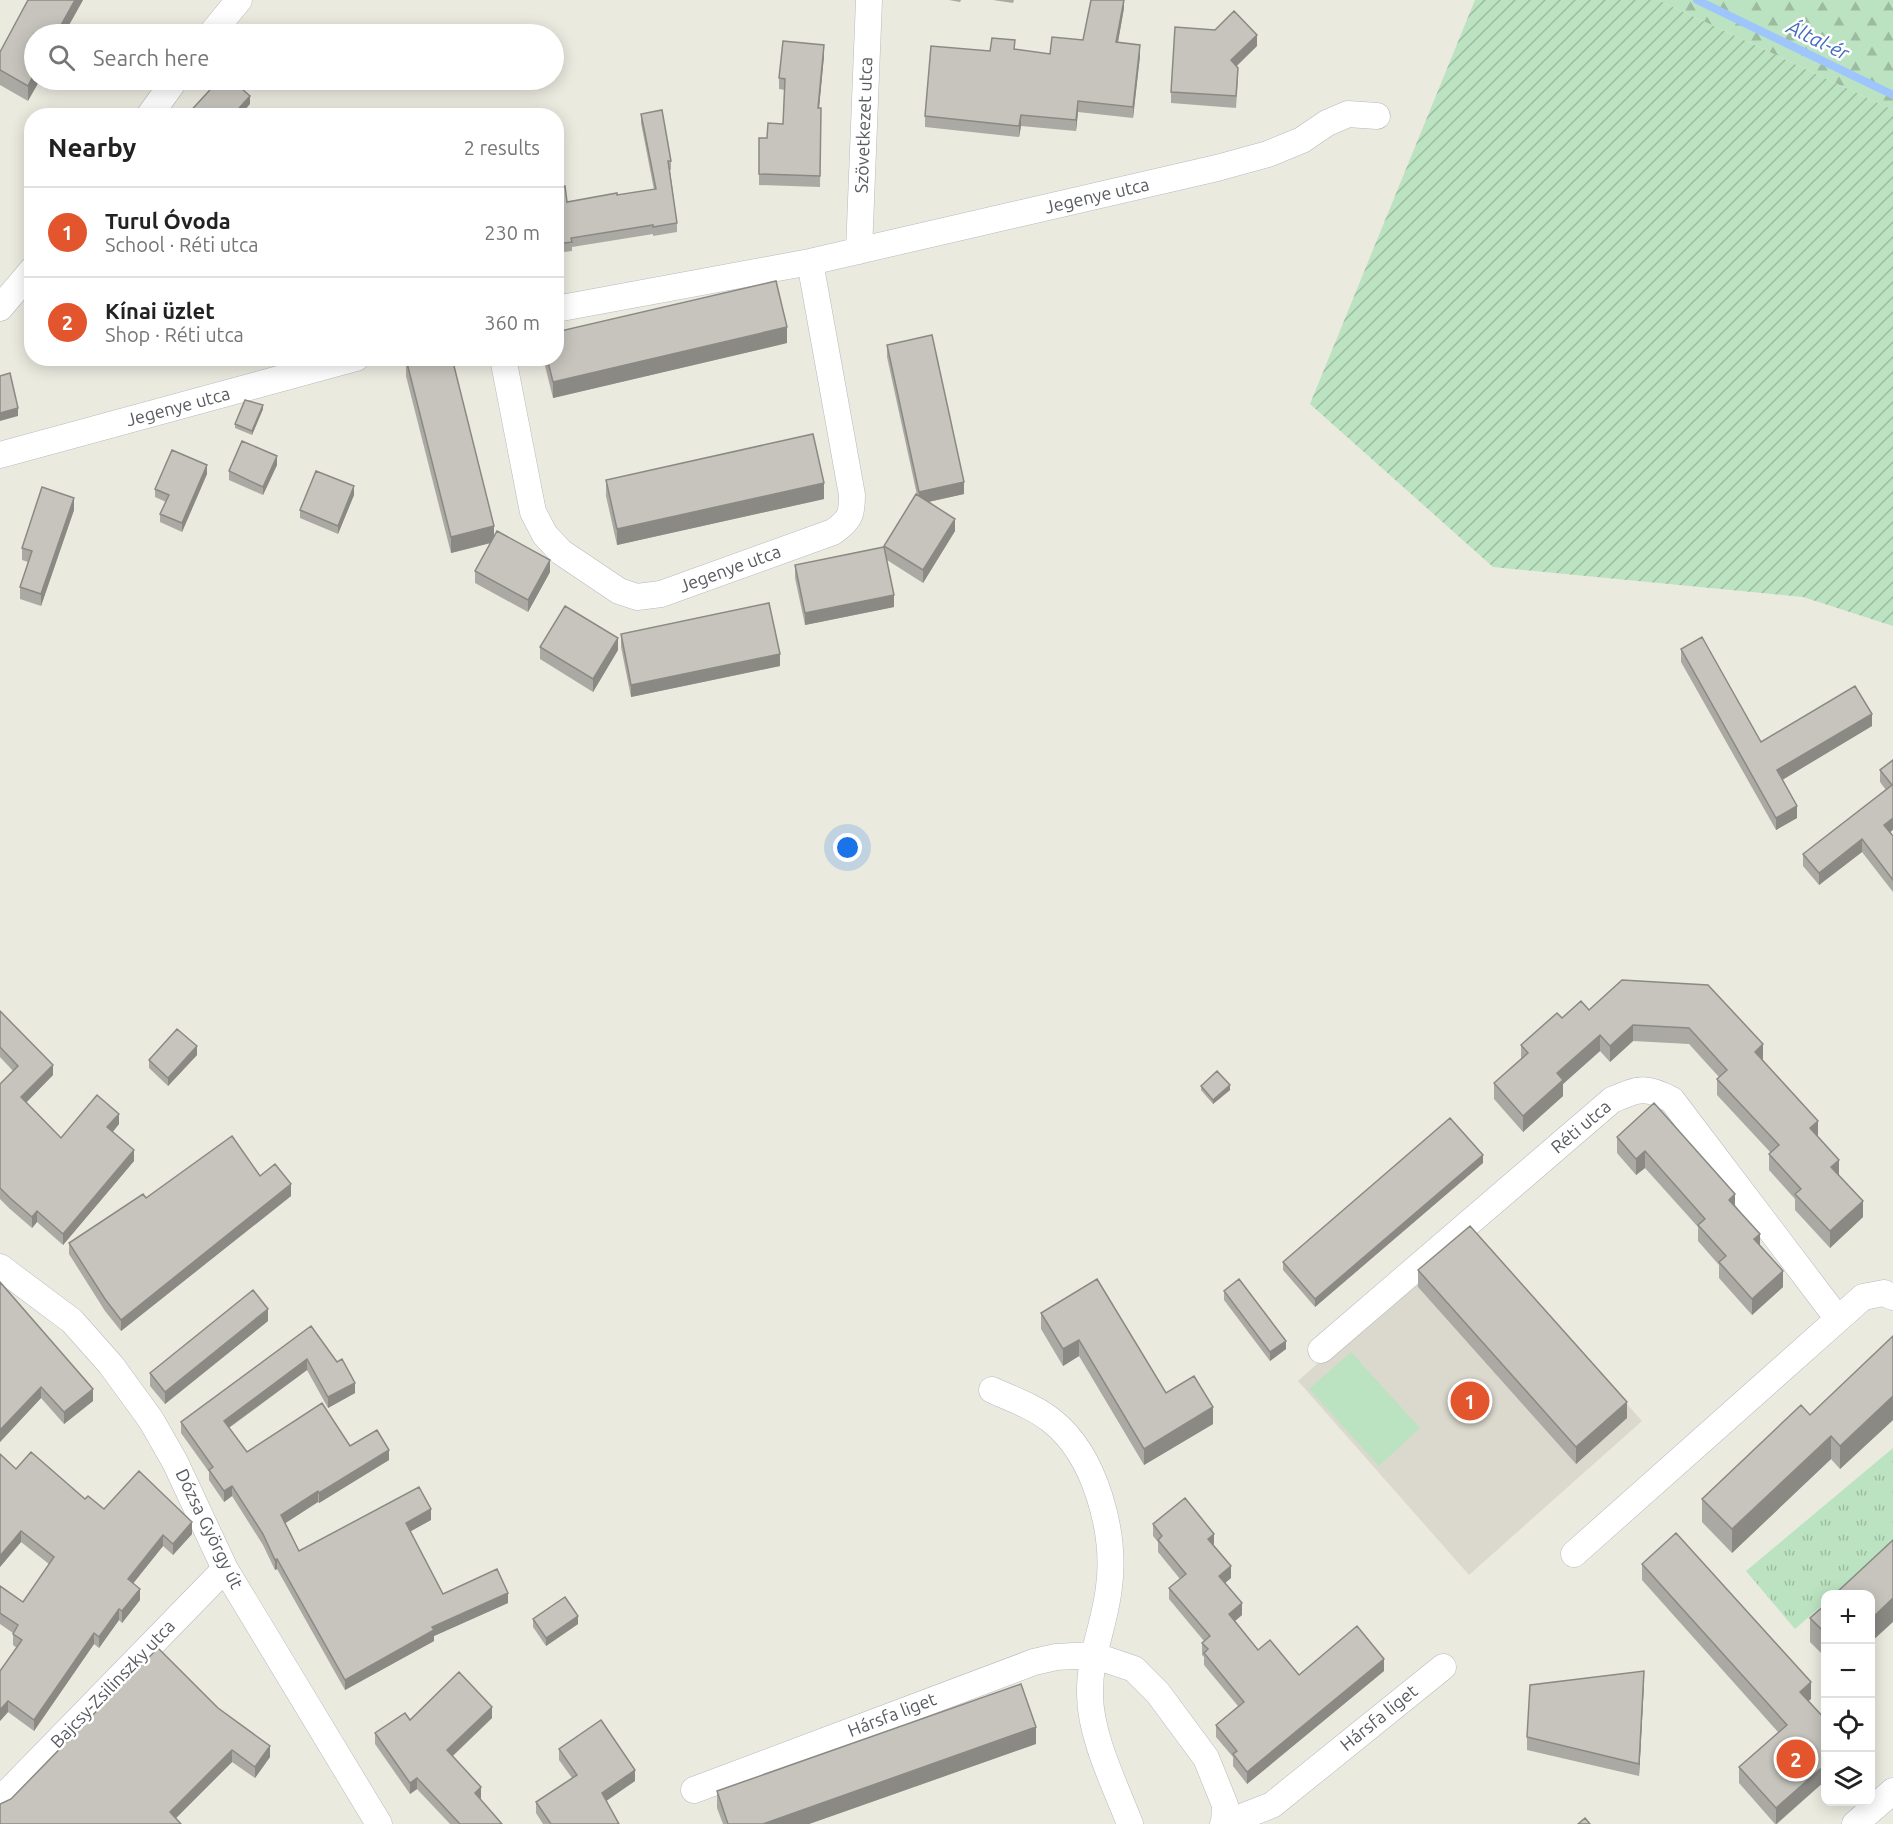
<!DOCTYPE html>
<html lang="en">
<head>
<meta charset="utf-8">
<style>
	:root { --surface:#fff; --page:#f2f2f2; --text:#222; --muted:#767676; --line:#e0e0e0; --accent:#e3552d }
	body { margin:0; font-family:Ubuntu,sans-serif; background:var(--page); color:var(--text) }
	.controls { position:absolute; right:18px; bottom:18px; display:grid; overflow:hidden; border-radius:12px; box-shadow:0 3px 15px #0003 }
	.controls button { width:54px; height:54px; display:grid; place-items:center; padding:0; border:0; border-bottom:2px solid var(--line); background:var(--surface); color:var(--text); font:30px sans-serif }
	.you { position:absolute; left:848px; top:848px; width:21px; height:21px; margin:-15px; border:4px solid #fff; border-radius:50%; background:#1a73e8; box-shadow:0 0 0 9px #1a73e833 }
	.badge { display:grid; place-items:center; width:39px; height:39px; border-radius:50%; background:var(--accent); color:#fff; font-size:20px; font-weight:700 }
	.pin { position:absolute; translate:-50% -50%; border:3px solid #fff; box-shadow:0 2px 6px #0006 }
	.list { margin:0; padding:0; list-style:none }
	h2 { display:flex; justify-content:space-between; align-items:center; height:78px; margin:0; padding:0 24px; font-size:26px }
	h2 small { font-size:20px; font-weight:400; color:var(--muted) }
	.list li { display:grid; grid-template-columns:39px 1fr auto; gap:18px; align-items:center; box-sizing:border-box; height:90px; padding:0 24px; border-top:2px solid var(--line) }
	.list b { display:block; font-size:22px; white-space:nowrap }
	.list p { margin:0; font-size:20px; white-space:nowrap; color:var(--muted) }
	.list em { font-size:20px; font-style:normal; color:var(--muted) }
	.icon { flex:none; width:33px; height:33px; fill:none; stroke:currentColor; stroke-width:2; stroke-linecap:round; stroke-linejoin:round }
	.map { position:relative; flex:none; width:1893px; height:1824px; overflow:hidden }
	.search { position:absolute; background:var(--surface); box-shadow:0 3px 15px #0003; left:24px; top:24px; width:540px; height:66px; display:flex; align-items:center; gap:15px; box-sizing:border-box; padding:0 21px; border-radius:33px; color:var(--muted); font-size:22px }
	.panel { position:absolute; background:var(--surface); box-shadow:0 3px 15px #0003; left:24px; top:108px; width:540px; height:258px; border-radius:24px }
	.map>svg:first-child { display:block }
	.education { fill:#dbd9cd }
	.grass { fill:#bce3c1 }
	.forest { fill:url(#forest-firs) }
	.park { fill:url(#park-tufts) }
	.garden { fill:url(#garden-furrows) }
	.lines { fill:none; stroke-linecap:round; stroke-linejoin:round }
	.stream { stroke:#9ec6fc; stroke-width:8 }
	.minor-casing { stroke:#b7b9be; stroke-width:27 }
	.minor { stroke:#fff; stroke-width:26 }
	.wall { fill:#aaa9a3 }
	.shaded-wall { fill:#8b8984 }
	.building { fill:#c6c4bd; stroke:#8b8984; stroke-width:1.5 }
	.labels { text-anchor:middle; stroke-width:5; stroke-linejoin:round; paint-order:stroke }
	.street-label { font-size:18px; fill:#585b60; stroke:#fff }
	.water-label { font-size:20px; font-style:italic; fill:#436dbe; stroke:#fff }
</style>
</head>
<body>
<div class="map">
<svg width="1893" height="1824" viewBox="0 0 1893 1824">
	<defs>
		<pattern id="forest-firs" width="22" height="20" patternUnits="userSpaceOnUse" patternTransform="scale(1.5)"><rect width="22" height="20" fill="#bce3c1"/><path d="M5 1l3.5 6h-7zM16 11l3.5 6h-7z" fill="#9cbba0"/></pattern>
		<pattern id="park-tufts" width="24" height="20" patternUnits="userSpaceOnUse" patternTransform="scale(1.5)"><rect width="24" height="20" fill="#bce3c1"/><path d="M3 7l-1-3M5 7V3M7 7l1-3M15 17l-1-3M17 17v-4M19 17l1-3" fill="none" stroke="#9cbba0"/></pattern>
		<pattern id="garden-furrows" width="10" height="10" patternUnits="userSpaceOnUse" patternTransform="scale(1.5)"><rect width="10" height="10" fill="#bce3c1"/><path d="M-1 1l2-2M0 10L10 0M9 11l2-2" fill="none" stroke="#9cbba0"/></pattern>
	</defs>
	<rect width="100%" height="100%" fill="#ebeadf"/>
	<!-- education -->
	<path class="education" d="M1471,1227L1642,1421L1469,1575L1298,1381Z"/>
	<!-- grass -->
	<path class="grass" d="M1351,1352L1420,1428L1379,1466L1309,1389Z"/>
	<!-- forest -->
	<path class="forest" d="M1658,0H1893V110Z"/>
	<!-- park -->
	<path class="park" d="M1893,1448V1547L1836,1594H1826L1825,1603L1795,1629L1746,1571Z"/>
	<!-- garden -->
	<path class="garden" d="M1475,0H1658L1893,110V626L1803,597L1493,567L1310,404Z"/>
	<g class="lines">
		<!-- stream -->
		<path class="stream" d="M1697,0L1893,95"/>
		<defs>
			<path id="minor" d="M211,34L239,0
				M149,116L175,80
				M859,251L869,0
				M0,308L32,270
				M556,309L810,262L1217,168L1268,154L1302,140L1327,123L1348,114L1377,116
				M503,358L533,512L545,535L561,552L619,591L637,597L661,594L833,532C850,520 852,515 852,495L810,262
				M0,455L356,358
				M0,1267L72,1321L111,1365L151,1420L175,1462L225,1569L379,1824
				M1321,1350L1612,1100C1639,1088 1646,1086 1672,1100L1838,1319
				M992,1390C1012,1399 1035,1407 1052,1421C1096,1456 1116,1533 1109,1587C1105,1624 1089,1657 1090,1694C1090,1736 1115,1785 1130,1824
				M1574,1554L1863,1297L1884,1293L1893,1297
				M694,1790L1034,1662L1056,1657L1093,1655L1134,1669L1158,1693L1206,1758L1225,1805L1224,1824
				M0,1800L225,1569
				M1223,1824L1272,1805L1443,1667
				M1855,1824L1893,1791"/>
		</defs>
		<!-- minor casing -->
		<use href="#minor" class="minor-casing"/>
		<!-- minor -->
		<use href="#minor" class="minor"/>
	</g>
	<!-- wall -->
	<path class="wall" d="M83,0L64,34H34L28,101L0,85V52Z
		M949,0H961L960,2Z
		M993,0H1014L1013,3Z
		M1124,0V8L1118,42L1140,56L1133,118L1078,112L1076,131L1021,126L1019,137L925,127V116L990,51L1050,54L1083,40Z
		M1257,46L1237,66L1238,79L1236,108L1171,103V92Z
		M824,56L819,108H821L820,187L759,185V174L767,138L783,124L785,90L779,89V78Z
		M641,114L671,161V170H670L677,223V232L653,236V234L572,247V251L556,253V155L562,187L567,202L654,190L641,123Z
		M787,343L553,398L543,358H556Z
		M887,345L964,494L928,502L955,531L923,583L887,560L894,607L805,625L795,578V565L884,547L917,495L887,357Z
		M406,359L494,537L550,572L528,612L475,583V571L491,543L451,553L406,376Z
		M263,409L252,435L235,428V424Z
		M277,465L263,495L229,480V471Z
		M207,474L182,532L160,522V514L166,502L155,497V489Z
		M606,480L824,499L617,545L606,496Z
		M354,495L338,534L300,518V510Z
		M74,510L41,606L20,599V587L28,562L22,560V548Z
		M621,634L780,666L631,697L621,647Z
		M540,647L618,650L593,692L540,659Z
		M1681,649L1761,742L1872,726L1782,780L1797,818L1776,830L1681,662Z
		M1893,760L1890,832L1893,836V892L1862,852L1819,885L1803,866V854L1886,790L1880,782V770Z
		M1622,980L1763,1060L1818,1137L1863,1217L1830,1248L1795,1210V1199L1769,1170V1154L1771,1153L1717,1095V1079L1719,1077L1689,1044L1633,1041L1610,1062L1600,1051L1563,1084V1096L1523,1132L1494,1099V1083L1521,1059V1045L1562,1018L1589,1010Z
		M0,1011L53,1075L26,1102L61,1138L119,1124L113,1132L134,1161L63,1245L37,1222L32,1228L10,1209L0,1199V1084L13,1071L0,1057Z
		M197,1055L168,1086L149,1068V1060Z
		M1201,1086L1230,1090L1213,1104L1201,1090Z
		M1654,1103L1735,1207L1760,1246L1783,1287L1752,1315L1719,1278V1265L1698,1241V1227L1645,1168L1636,1175L1617,1153V1137Z
		M1483,1163L1315,1307L1283,1270V1262Z
		M260,1176L291,1196L121,1331L105,1311L69,1254V1243L146,1198Z
		M1418,1270L1627,1418L1576,1464L1418,1287Z
		M0,1282L93,1401L64,1424L41,1398L0,1442Z
		M1224,1291L1286,1349L1270,1361L1224,1300Z
		M1041,1313L1213,1424L1144,1465L1079,1356L1063,1366L1041,1329Z
		M268,1321L165,1404L150,1386V1373Z
		M311,1326L355,1393L328,1408L307,1370L229,1428L247,1452L350,1446L389,1460L319,1503L318,1502L285,1523L299,1551L431,1520L410,1531L443,1594L508,1603L434,1636V1641L345,1690L277,1569L275,1570L263,1545L232,1496L224,1502L209,1480V1472L181,1433V1422Z
		M1893,1336V1420L1840,1469L1831,1459L1732,1553L1702,1522V1499L1810,1415Z
		M0,1454L16,1469L85,1499L104,1509L192,1534L173,1555L163,1546L133,1583L140,1600L122,1623L119,1620L99,1648L94,1644L34,1731L8,1712L0,1721L17,1648L13,1645V1633L0,1624V1586L23,1602L49,1564L21,1542L0,1567Z
		M1153,1524L1214,1546L1231,1578L1225,1583L1242,1615L1235,1621L1258,1650L1299,1675L1384,1671L1247,1784L1233,1766V1757L1216,1737V1725L1238,1706L1204,1665V1657L1202,1655V1643L1204,1641L1169,1599V1588L1180,1579L1158,1552V1542L1153,1536Z
		M1642,1564L1811,1699L1808,1701L1826,1780L1777,1824H1775L1739,1783V1767L1778,1732L1642,1580Z
		M1826,1604V1658L1810,1642V1618Z
		M533,1619L578,1624L546,1646L533,1627Z
		M1644,1683L1639,1776L1527,1750V1737Z
		M218,1708L270,1757L255,1778L232,1762L176,1818L0,1824Z
		M492,1718L453,1756L481,1798L480,1799L502,1824H450L417,1789L410,1794L375,1744V1733L410,1720Z
		M1036,1744L809,1824H723L717,1808V1791Z
		M559,1749L635,1781L606,1800L619,1824H543L536,1813V1802L572,1778L559,1760Z"/>
	<!-- shaded-wall -->
	<path class="shaded-wall" d="M75,0H83L64,34H56Z
		M1124,0V8L1116,53V42Z
		M1257,35V46L1231,71V60Z
		M824,45V56L818,119V108Z
		M1140,45V56L1133,118V107Z
		M34,74V80H40L28,101V86Z
		M250,96V104L240,116H232Z
		M1078,101V112L1076,131V120Z
		M1021,115V126L1019,137V126Z
		M787,327V343L553,398V382Z
		M46,358H67L46,364Z
		M263,405V409L252,435V431Z
		M18,408V416L0,421V413Z
		M277,456V465L263,495V487Z
		M207,465V474L182,532V523Z
		M964,482V494L919,504V492Z
		M824,483V499L617,545V529Z
		M354,486V495L338,534V526Z
		M74,498V510L41,606V594Z
		M955,519V531L923,583V570Z
		M494,526V542L451,553V537Z
		M550,560V572L528,612V600Z
		M894,595V607L805,625V613Z
		M618,638V650L593,692V679Z
		M780,654V666L631,697V685Z
		M1872,714V726L1777,783V770Z
		M1797,806V818L1776,830V818Z
		M1893,818V830L1884,837V825Z
		M1862,839V852L1819,885V873Z
		M1633,1025V1041L1610,1062V1046Z
		M1600,1035V1051L1563,1084V1096L1523,1132V1116L1557,1073Z
		M1763,1044V1060L1755,1052Z
		M197,1046V1055L168,1086V1078Z
		M53,1065V1075L21,1108V1097Z
		M1230,1085V1090L1213,1104V1100Z
		M119,1114V1124L107,1138V1127Z
		M1818,1121V1137L1810,1128Z
		M134,1150V1161L63,1245V1234Z
		M1645,1151V1168L1636,1175V1159Z
		M1483,1155V1163L1315,1307V1299Z
		M1839,1160V1176L1831,1167Z
		M291,1184V1196L121,1331V1320Z
		M1735,1194V1210L1729,1200Z
		M1863,1201V1217L1830,1248V1231Z
		M37,1211V1222L32,1228V1217Z
		M1760,1234V1250L1754,1239Z
		M1783,1271V1287L1752,1315V1299Z
		M268,1309V1321L165,1404V1392Z
		M1079,1340V1356L1063,1366V1349Z
		M1286,1341V1349L1270,1361V1352Z
		M307,1359V1370L224,1431V1421Z
		M355,1383V1393L328,1408V1397Z
		M41,1387V1398L0,1442V1430Z
		M93,1389V1401L64,1424V1412Z
		M1893,1396V1420L1840,1469V1446Z
		M1627,1402V1418L1576,1464V1447Z
		M1213,1407V1424L1144,1465V1449Z
		M1831,1436V1459L1732,1553V1529Z
		M389,1450V1460L319,1503V1493Z
		M232,1486V1496L224,1502V1491Z
		M318,1491V1502L281,1526V1515Z
		M431,1509V1520L406,1534V1523Z
		M192,1522V1534L173,1555V1544Z
		M21,1531V1542L0,1567V1556Z
		M1214,1534V1546L1208,1551V1539Z
		M163,1535V1546L128,1590V1579Z
		M277,1559V1569L275,1570V1560Z
		M1231,1566V1578L1219,1588V1576Z
		M140,1589V1600L122,1623V1611Z
		M508,1593V1603L434,1636V1641L345,1690V1680L432,1627Z
		M1893,1598V1622L1870,1643V1620Z
		M1242,1603V1615L1229,1626V1614Z
		M119,1609V1620L99,1648V1637Z
		M578,1616V1624L546,1646V1638Z
		M94,1633V1644L34,1731V1720Z
		M1384,1659V1671L1247,1784V1772Z
		M1644,1671V1683L1639,1776V1764Z
		M1811,1682V1699L1800,1708V1692Z
		M8,1701V1712L0,1721V1710Z
		M492,1707V1718L447,1761V1750Z
		M1036,1727V1744L809,1824H763Z
		M270,1746V1757L255,1778V1767Z
		M232,1750V1762L170,1824V1812Z
		M1826,1764V1780L1776,1824V1808Z
		M635,1770V1781L602,1804V1793Z
		M417,1778V1789L410,1794V1783Z
		M481,1787V1798L475,1803V1793Z"/>
	<!-- building -->
	<path class="building" d="M28,0H75L56,34H34V74L28,86L0,70V52Z
		M1091,0H1124L1116,42L1140,45L1133,107L1078,101L1076,120L1021,115L1019,126L925,116L931,46L990,51L992,38L1015,40L1014,49L1050,54L1052,37L1083,40Z
		M1234,11L1257,35L1231,60L1238,68L1236,96L1171,92L1175,27L1215,30Z
		M783,41L824,45L818,108H821L820,176L759,174V138H767L768,123L783,124L785,79L779,78Z
		M219,80H232L250,96L232,116H186Z
		M662,110L671,161H668L677,223L653,227V225L571,238L572,242L556,244V155L559,154L562,187L565,186L567,202L617,193V195L656,189L641,114Z
		M776,281L787,327L553,382L547,358H556V332Z
		M932,335L964,482L919,492L887,345Z
		M410,358H452L494,526L451,537L406,359Z
		M10,373L18,408L0,413V376Z
		M245,400L263,405L252,431L235,424Z
		M813,434L824,483L617,529L606,480Z
		M242,441L277,456L263,487L229,471Z
		M172,450L207,465L182,523L160,514L169,495L155,489Z
		M316,471L354,486L338,526L300,510Z
		M42,487L74,498L41,594L20,587L32,551L22,548Z
		M916,494L955,519L923,570L884,546Z
		M497,531L550,560L528,600L475,571Z
		M884,547L894,595L805,613L795,565Z
		M769,603L780,654L631,685L621,634Z
		M565,606L618,638L593,679L540,647Z
		M1702,637L1761,742L1855,686L1872,714L1777,770L1797,806L1776,818L1681,649Z
		M1893,760V818L1884,825L1893,836V880L1862,839L1819,873L1803,854L1892,785L1880,770Z
		M1622,980L1708,985L1763,1044L1755,1052L1818,1121L1810,1128L1839,1160L1831,1167L1863,1201L1830,1231L1795,1194L1801,1189L1769,1154L1779,1145L1717,1079L1727,1070L1689,1028L1633,1025L1610,1046L1600,1035L1557,1073L1563,1080L1523,1116L1494,1083L1528,1053L1521,1045L1557,1013L1562,1018L1581,1001L1589,1010Z
		M0,1011L53,1065L21,1097L61,1138L97,1095L119,1114L107,1127L134,1150L63,1234L37,1211L32,1217L10,1198L0,1188V1084L18,1066L0,1047Z
		M177,1029L197,1046L168,1078L149,1060Z
		M1217,1071L1230,1085L1213,1100L1201,1086Z
		M1654,1103L1735,1194L1729,1200L1760,1234L1754,1239L1783,1271L1752,1299L1719,1262L1726,1256L1698,1225L1705,1219L1645,1151L1636,1159L1617,1137Z
		M1450,1118L1483,1155L1315,1299L1283,1262Z
		M232,1136L260,1176L275,1164L291,1184L121,1320L105,1299L69,1243L143,1194L146,1198Z
		M1470,1226L1627,1402L1576,1447L1418,1270Z
		M1097,1279L1166,1393L1194,1376L1213,1407L1144,1449L1079,1340L1063,1349L1041,1313Z
		M1239,1279L1286,1341L1270,1352L1224,1291Z
		M0,1282L93,1389L64,1412L41,1387L0,1430Z
		M253,1290L268,1309L165,1392L150,1373Z
		M311,1326L337,1362L342,1359L355,1383L328,1397L307,1359L224,1421L247,1452L322,1403L350,1446L377,1430L389,1450L319,1493L318,1491L281,1515L299,1551L419,1487L431,1509L406,1523L443,1594L497,1569L508,1593L432,1627L434,1630L345,1680L277,1559L275,1560L263,1534L232,1486L224,1491L209,1470L213,1467L181,1422Z
		M1893,1336V1396L1840,1446L1831,1436L1732,1529L1702,1499L1801,1405L1810,1415Z
		M31,1452L85,1499L88,1496L104,1509L139,1471L192,1522L173,1544L163,1535L128,1579L140,1589L122,1611L119,1609L99,1637L94,1633L34,1720L8,1701L0,1710V1671L22,1640L13,1634L18,1625L0,1613V1586L23,1602L54,1557L21,1531L0,1556V1454L16,1469Z
		M1185,1498L1214,1534L1208,1539L1231,1566L1219,1576L1242,1603L1229,1614L1258,1650L1270,1640L1299,1675L1357,1626L1384,1659L1247,1772L1233,1754L1237,1751L1216,1725L1244,1702L1204,1653L1208,1649L1202,1643L1210,1636L1169,1588L1186,1574L1158,1540L1162,1536L1153,1524Z
		M1676,1533L1811,1682L1800,1692L1826,1720V1764L1776,1808L1739,1767L1787,1725L1642,1564Z
		M1893,1540V1598L1870,1620V1594H1835Z
		M565,1597L578,1616L546,1638L533,1619Z
		M1826,1604V1634L1810,1618Z
		M158,1648L218,1708L270,1746L255,1767L232,1750L170,1812L181,1824H0V1804L11,1799Z
		M1644,1671L1639,1764L1527,1737L1530,1685Z
		M459,1672L492,1707L447,1750L481,1787L475,1793L502,1824H460L417,1778L410,1783L375,1733L405,1713L410,1720Z
		M1021,1684L1036,1727L763,1824H728L717,1791Z
		M601,1720L635,1770L602,1793L619,1824H551L536,1802L577,1775L559,1749Z
		M1585,1818L1590,1824H1578Z"/>
	<g class="labels">
		<!-- street labels -->
		<g class="street-label">
			<text transform="translate(864 125) rotate(-88)" y="6">Szövetkezet utca</text>
			<text transform="translate(1097 196) rotate(-13)" y="6">Jegenye utca</text>
			<text transform="translate(178 407) rotate(-15)" y="6">Jegenye utca</text>
			<text transform="translate(730 569) rotate(-20)" y="6">Jegenye utca</text>
			<text transform="translate(1581 1127) rotate(-40)" y="6">Réti utca</text>
			<text transform="translate(209 1529) rotate(64)" y="6">Dózsa György út</text>
			<text transform="translate(113 1684) rotate(-46)" y="6">Bajcsy-Zsilinszky utca</text>
			<text transform="translate(892 1715) rotate(-21)" y="6">Hársfa liget</text>
			<text transform="translate(1379 1718) rotate(-39)" y="6">Hársfa liget</text>
		</g>
		<!-- water labels -->
		<g class="water-label">
			<text transform="translate(1818 40) rotate(26)" y="7">Által-ér</text>
		</g>
	</g>
</svg>
<div class="controls">
<button>+</button>
<button>−</button>
<button><svg class="icon" aria-label="locate" viewBox="0 0 24 24"><circle cx="12" cy="12" r="6"/><path d="M12 2v4M12 18v4M2 12h4M18 12h4"/></svg></button>
<button><svg class="icon" aria-label="layers" viewBox="0 0 24 24"><path d="M12 4l9 5-9 5-9-5zM3 14l9 5 9-5"/></svg></button>
</div>
<div class="you"></div>
<div class="pin badge" style="left:1470px;top:1401px">1</div>
<div class="pin badge" style="left:1796px;top:1759px">2</div>
<div class="search"><svg class="icon" aria-label="search" viewBox="0 0 24 24"><circle cx="10" cy="10" r="6"/><path d="M15 15l6 6"/></svg>Search here</div>
<section class="panel">
<h2>Nearby<small>2 results</small></h2>
<ul class="list">
<li><span class="badge">1</span><div><b>Turul Óvoda</b><p>School · Réti utca</p></div><em>230 m</em></li>
<li><span class="badge">2</span><div><b>Kínai üzlet</b><p>Shop · Réti utca</p></div><em>360 m</em></li>
</ul>
</section>
</div>
</body>
</html>
